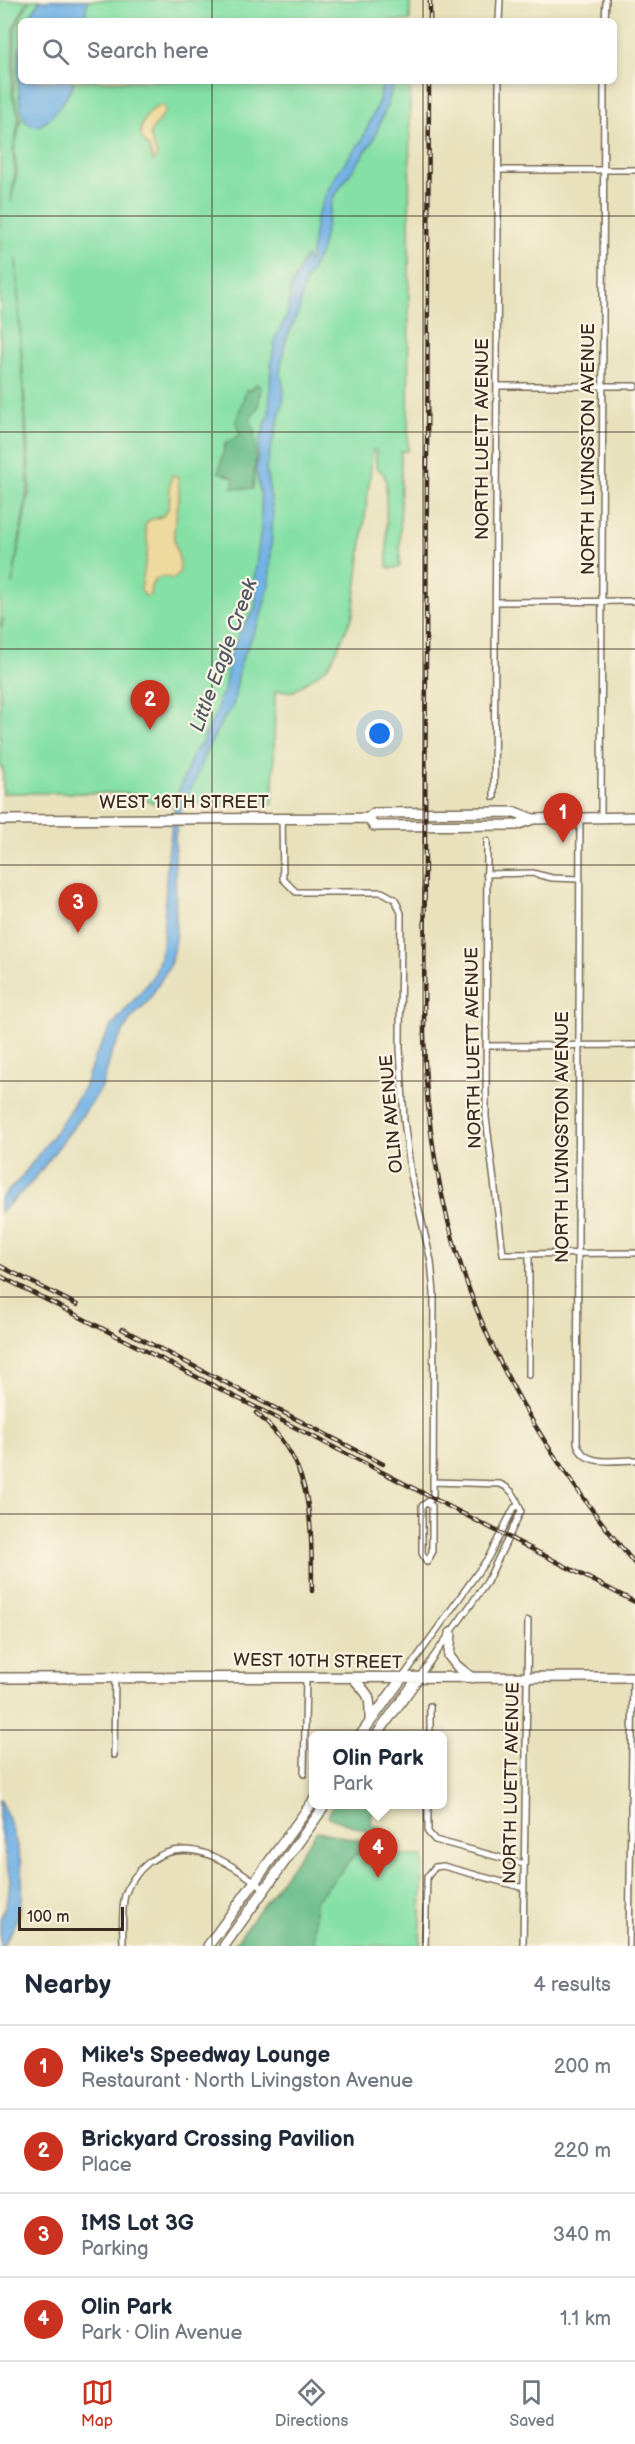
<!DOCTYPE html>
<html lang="en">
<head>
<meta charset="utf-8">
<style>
	:root { --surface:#fff; --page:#f2f2f3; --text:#1f2937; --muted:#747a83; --line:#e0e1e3; --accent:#c8321e }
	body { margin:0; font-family:"Balsamiq Sans",sans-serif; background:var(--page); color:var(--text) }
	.scale { position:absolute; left:18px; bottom:15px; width:106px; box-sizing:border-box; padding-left:6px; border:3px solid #3b2a1e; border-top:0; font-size:16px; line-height:21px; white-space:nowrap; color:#3b2a1e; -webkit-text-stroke:4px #fcf5e5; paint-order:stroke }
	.you { position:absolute; left:380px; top:734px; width:21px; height:21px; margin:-15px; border:4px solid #fff; border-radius:50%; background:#1a73e8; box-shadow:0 0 0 9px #1a73e833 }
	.badge { display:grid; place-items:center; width:39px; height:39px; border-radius:50%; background:var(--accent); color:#fff; font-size:20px; font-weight:700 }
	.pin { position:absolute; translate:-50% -50px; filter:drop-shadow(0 2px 3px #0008) }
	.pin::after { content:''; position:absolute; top:32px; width:21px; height:18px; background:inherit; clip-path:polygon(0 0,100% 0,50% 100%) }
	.popup { position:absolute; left:309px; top:1731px; width:138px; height:78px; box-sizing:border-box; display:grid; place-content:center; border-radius:9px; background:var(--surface); filter:drop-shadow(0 2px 4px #0005); font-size:20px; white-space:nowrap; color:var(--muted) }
	.popup b { font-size:22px; color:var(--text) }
	.popup::after { content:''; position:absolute; left:50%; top:100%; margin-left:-12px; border:12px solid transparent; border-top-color:var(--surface) }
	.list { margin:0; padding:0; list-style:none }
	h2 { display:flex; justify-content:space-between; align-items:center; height:78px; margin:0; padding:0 24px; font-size:26px }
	h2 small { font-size:20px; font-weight:400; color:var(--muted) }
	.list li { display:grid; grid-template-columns:39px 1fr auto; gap:18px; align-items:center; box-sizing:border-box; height:84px; padding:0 24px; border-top:2px solid var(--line) }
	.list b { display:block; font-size:22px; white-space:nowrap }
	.list p { margin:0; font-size:20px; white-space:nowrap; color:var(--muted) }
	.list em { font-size:20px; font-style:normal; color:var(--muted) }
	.icon { flex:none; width:33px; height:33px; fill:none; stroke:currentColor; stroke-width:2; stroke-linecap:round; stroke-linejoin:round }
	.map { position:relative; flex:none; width:635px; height:1946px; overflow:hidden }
	.search { position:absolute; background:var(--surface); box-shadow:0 3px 9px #0003; left:18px; right:18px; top:18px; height:66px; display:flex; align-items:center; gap:15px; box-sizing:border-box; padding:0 21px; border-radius:9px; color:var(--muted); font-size:22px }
	.sheet { height:414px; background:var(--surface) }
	nav { display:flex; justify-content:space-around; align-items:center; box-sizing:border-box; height:84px; border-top:2px solid var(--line); background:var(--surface); font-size:16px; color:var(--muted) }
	nav a { display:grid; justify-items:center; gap:3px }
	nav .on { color:var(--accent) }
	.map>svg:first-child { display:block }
	.green { fill:#85e0a6; stroke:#608562; stroke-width:1.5; fill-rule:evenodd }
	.forest { fill:#6cbe8b; stroke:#547454; stroke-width:1.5 }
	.sand { fill:#eeda9e; stroke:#94825e; stroke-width:1.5 }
	.water { fill:#70b1e5; stroke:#566e82; stroke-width:1.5 }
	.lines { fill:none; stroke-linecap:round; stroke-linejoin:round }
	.street-casing { stroke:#786a55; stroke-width:8 }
	.primary-casing { stroke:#786a55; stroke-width:12 }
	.street { stroke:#fff; stroke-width:5 }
	.primary { stroke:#fff; stroke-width:9 }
	.rail-casing { stroke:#3b2a1e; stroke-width:4.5 }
	.rail { stroke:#fcf5e5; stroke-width:2; stroke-dasharray:7; stroke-linecap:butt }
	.grid { fill:none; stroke:#3b2a1e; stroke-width:1.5; stroke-opacity:0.55 }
	.labels { text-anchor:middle; stroke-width:4.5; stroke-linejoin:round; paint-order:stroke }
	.street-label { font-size:18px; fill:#3b2a1e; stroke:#fcf5e5 }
	.water-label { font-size:20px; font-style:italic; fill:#4e5964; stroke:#fcf5e5 }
</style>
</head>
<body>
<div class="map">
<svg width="635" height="1946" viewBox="0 0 635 1946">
	<rect width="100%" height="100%" fill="#fcf5e5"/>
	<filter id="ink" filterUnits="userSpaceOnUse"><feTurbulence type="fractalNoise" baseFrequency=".0167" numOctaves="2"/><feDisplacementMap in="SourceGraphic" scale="12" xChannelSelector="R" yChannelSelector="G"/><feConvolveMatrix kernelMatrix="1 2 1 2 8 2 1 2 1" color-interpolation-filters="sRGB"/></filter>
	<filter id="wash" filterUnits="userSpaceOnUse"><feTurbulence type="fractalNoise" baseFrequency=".008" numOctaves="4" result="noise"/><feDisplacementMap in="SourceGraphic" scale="24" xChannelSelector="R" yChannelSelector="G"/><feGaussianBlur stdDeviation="1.35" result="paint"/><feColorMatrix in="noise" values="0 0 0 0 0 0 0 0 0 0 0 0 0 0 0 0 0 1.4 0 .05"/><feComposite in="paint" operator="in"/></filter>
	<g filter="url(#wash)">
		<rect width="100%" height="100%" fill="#e8e1bc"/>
		<!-- green -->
		<path class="green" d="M0,0H28L13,28L12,95L19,118L13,151L15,172L11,202L17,172L14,151L21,118L14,96L15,28L30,0H410V21H21V81H410L408,451H401L400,566L391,569L387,566L386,481L384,474L376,467V451L373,450L353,615L332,660L326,668L294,691H275L273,804H156L128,793H3V768L0,767V632L4,618L0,628ZM16,259L30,486L12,585L28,485Z
			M356,1854L423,1856L420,1946H314L315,1901Z"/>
		<!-- forest -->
		<path class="forest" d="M256,384L261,387L258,407L250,419C260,440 254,467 253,489L232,488L234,478L219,472L225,444L240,435L236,422L246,390H251Z
			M334,1804L373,1805L371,1825L383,1827L382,1836L333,1819L328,1816Z
			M317,1831L394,1848L397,1855L356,1854L315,1901L314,1946H233Z"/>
		<!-- sand -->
		<path class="sand" d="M160,105L164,107L166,111L152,130L150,136L157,156L153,161L149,147C133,134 143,114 160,105Z
			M172,475L177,476C183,495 174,517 174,537C174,550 189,572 172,579L165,576L156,579L151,586L150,595L145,596L141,589L148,547L145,525L149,520C179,516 165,496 172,475Z"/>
		<!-- water -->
		<path class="water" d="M40,0H88L84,21H27Z
			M21,42V81H74C71,94 50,122 39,126C34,126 29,125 26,121C16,106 17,59 21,42Z
			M383,81H394L389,100L373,141L333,198L320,253L304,285L299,310L285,343L280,372L284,390L283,402L266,468L273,513L269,587L261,615L240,665L233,707L222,721L203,758L195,782L183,802L175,836L176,938L170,965L149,1000L130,1020L112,1052L102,1087L87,1109L33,1181L0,1213V1199L20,1179L56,1131L84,1088L94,1058L111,1027L144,988L155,973L159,960L163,939L167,863L175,801L193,754L201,744L217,711L219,700L224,691L230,655L240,632L255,609L256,599L253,588L261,528V498L256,470L260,439L269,414L271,364L276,336L287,316L291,287L305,257H307L308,263L310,261L316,219L326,194L337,173L362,140L379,101Z
			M0,1798C17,1837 34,1889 12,1930C9,1935 6,1940 3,1946H0V1920L8,1897L10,1879L0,1830Z"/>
	</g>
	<g filter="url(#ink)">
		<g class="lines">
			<defs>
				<path id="street" d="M499,21L500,0
					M605,21L606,0
					M498,170H635
					M497,386H635
					M496,602L635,601
					M494,797L499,81
					M580,817L577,1442C582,1468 615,1460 635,1460
					M601,817L604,81
					M282,818L283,879L296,892H382L395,899L401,913L400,1048L404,1120L411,1175L431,1261L434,1293L433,1498L422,1506V1553L427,1562
					M487,841L486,1117L503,1254L635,1253
					M486,874L532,873L552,878L579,879
					M486,1046L635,1045
					M529,1375V1254
					M427,1562L432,1553V1506L427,1503
					M403,1677L488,1558L514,1508L519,1505
					M419,1677L487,1582L521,1511C517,1499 513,1489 500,1484L433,1482
					M430,1736V1706
					M114,1755L115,1677
					M304,1774L306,1678
					M428,1804V1832L435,1840L524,1864
					M123,1946C123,1929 121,1911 125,1895C129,1882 138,1871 149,1862C190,1832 232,1865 265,1889
					M425,1946L427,1877L435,1867L443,1866L524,1888
					M523,1946L528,1621
					M629,1946L633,1677"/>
				<path id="primary" d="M368,818L374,826L516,825L533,819L635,817
					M0,820L368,818L374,813L515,812L533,819
					M451,1633L449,1656L457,1666L472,1678
					M0,1678L635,1677
					M354,1679C372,1698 370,1697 370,1722
					M360,1736L402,1678
					M376,1736L418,1678
					M208,1946L314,1800
					M224,1946L326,1804"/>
			</defs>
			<!-- street casing -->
			<use href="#street" class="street-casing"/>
			<!-- primary casing -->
			<use href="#primary" class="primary-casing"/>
			<!-- street -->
			<use href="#street" class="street"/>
			<!-- primary -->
			<use href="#primary" class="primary"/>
			<defs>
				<path id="rail" d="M430,21V0
					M429,81L424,1033C427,1246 500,1402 635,1564
					M0,1266L77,1305
					M0,1276L635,1602
					M122,1329L383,1464
					M256,1413C315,1463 311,1520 312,1591"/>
			</defs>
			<!-- rail casing -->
			<use href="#rail" class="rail-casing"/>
			<!-- rail -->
			<use href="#rail" class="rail"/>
		</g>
	</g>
	<!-- grid -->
	<path class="grid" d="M212,0V21M423,0V21M212,81V1946M423,81V1946M0,216H635M0,432H635M0,649H635M0,865H635M0,1081H635M0,1297H635M0,1514H635M0,1730H635"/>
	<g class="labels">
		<!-- street labels -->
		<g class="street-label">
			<text transform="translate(482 439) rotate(-90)" y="6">NORTH LUETT AVENUE</text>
			<text transform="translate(588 449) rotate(-90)" y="6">NORTH LIVINGSTON AVENUE</text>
			<text x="184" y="808">WEST 16TH STREET</text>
			<text transform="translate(473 1048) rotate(-91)" y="6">NORTH LUETT AVENUE</text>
			<text transform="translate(391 1114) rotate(-95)" y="6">OLIN AVENUE</text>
			<text transform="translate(562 1137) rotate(-90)" y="6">NORTH LIVINGSTON AVENUE</text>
			<text transform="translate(318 1661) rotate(1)" y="6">WEST 10TH STREET</text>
			<text transform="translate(511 1783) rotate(-89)" y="6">NORTH LUETT AVENUE</text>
		</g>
		<!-- water labels -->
		<g class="water-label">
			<text transform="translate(223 655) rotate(-70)" y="7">Little Eagle Creek</text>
		</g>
	</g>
</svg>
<div class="scale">100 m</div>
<div class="you"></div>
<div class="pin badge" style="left:563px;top:843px">1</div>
<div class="pin badge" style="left:150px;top:730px">2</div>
<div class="pin badge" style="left:78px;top:933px">3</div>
<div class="pin badge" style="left:378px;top:1878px">4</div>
<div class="popup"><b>Olin Park</b>Park</div>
<div class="search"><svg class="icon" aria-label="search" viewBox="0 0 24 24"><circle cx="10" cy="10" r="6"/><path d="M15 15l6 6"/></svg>Search here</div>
</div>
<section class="sheet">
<h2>Nearby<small>4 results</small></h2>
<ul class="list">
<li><span class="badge">1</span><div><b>Mike's Speedway Lounge</b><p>Restaurant · North Livingston Avenue</p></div><em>200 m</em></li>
<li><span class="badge">2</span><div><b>Brickyard Crossing Pavilion</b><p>Place</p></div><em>220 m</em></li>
<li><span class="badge">3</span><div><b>IMS Lot 3G</b><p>Parking</p></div><em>340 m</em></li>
<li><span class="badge">4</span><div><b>Olin Park</b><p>Park · Olin Avenue</p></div><em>1.1 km</em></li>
</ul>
</section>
<nav>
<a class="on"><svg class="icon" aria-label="map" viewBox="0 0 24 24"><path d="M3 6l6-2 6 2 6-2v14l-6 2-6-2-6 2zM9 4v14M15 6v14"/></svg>Map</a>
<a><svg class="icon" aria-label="directions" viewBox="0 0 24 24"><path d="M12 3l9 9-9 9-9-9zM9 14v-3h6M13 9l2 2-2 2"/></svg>Directions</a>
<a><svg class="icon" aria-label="saved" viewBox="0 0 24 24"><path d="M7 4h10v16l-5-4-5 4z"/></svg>Saved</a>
</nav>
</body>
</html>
